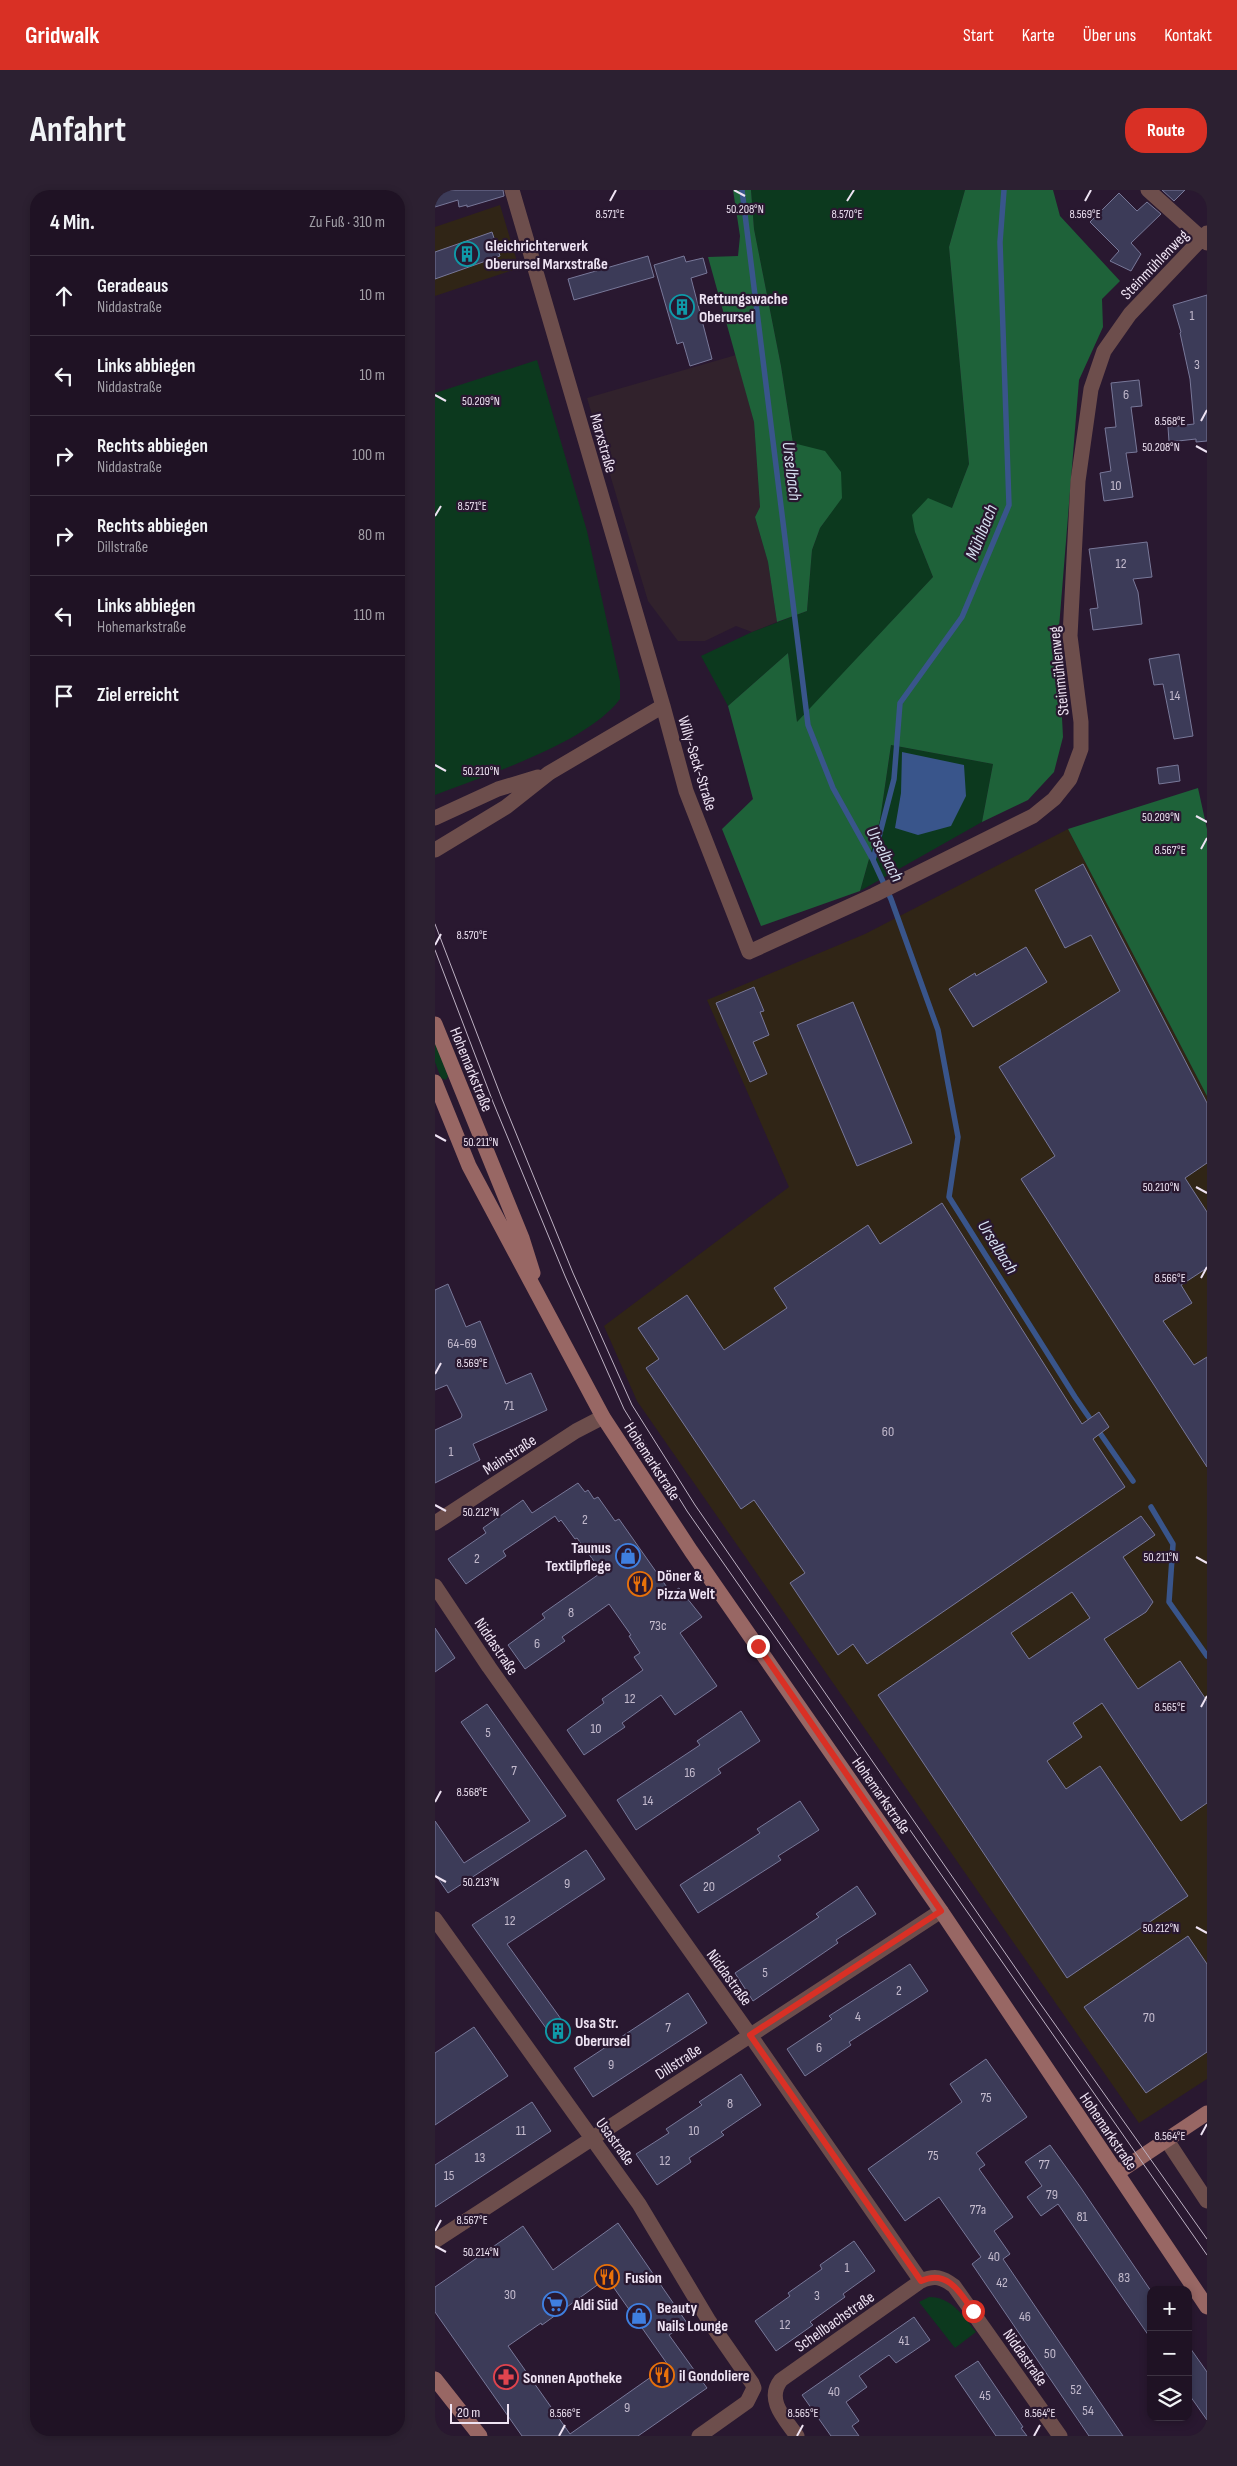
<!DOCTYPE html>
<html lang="de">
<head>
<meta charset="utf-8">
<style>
	:root { --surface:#1f1224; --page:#2c2031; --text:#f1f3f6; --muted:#a19ea6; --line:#3c3241; --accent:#d93025 }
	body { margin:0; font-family:"Sofia Sans Condensed",sans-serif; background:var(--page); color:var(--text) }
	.controls { position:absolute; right:15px; bottom:15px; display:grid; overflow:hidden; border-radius:10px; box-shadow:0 2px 8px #0003 }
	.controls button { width:45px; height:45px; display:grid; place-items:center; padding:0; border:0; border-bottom:1px solid var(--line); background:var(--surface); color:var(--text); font:25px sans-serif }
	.scale { position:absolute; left:15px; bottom:12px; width:59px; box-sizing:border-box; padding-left:5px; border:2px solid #eee3f3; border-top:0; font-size:14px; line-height:18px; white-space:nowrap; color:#eee3f3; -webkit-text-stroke:4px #291830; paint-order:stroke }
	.stop { position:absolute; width:15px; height:15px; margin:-11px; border:4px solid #d93025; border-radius:50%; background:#fff }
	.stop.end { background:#d93025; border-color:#fff; box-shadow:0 1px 5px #0008 }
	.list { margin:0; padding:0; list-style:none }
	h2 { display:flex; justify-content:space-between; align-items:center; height:65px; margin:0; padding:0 20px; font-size:21px }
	h2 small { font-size:16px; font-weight:400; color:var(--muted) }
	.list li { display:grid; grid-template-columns:32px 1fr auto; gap:15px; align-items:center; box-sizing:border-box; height:80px; padding:0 20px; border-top:1px solid var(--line) }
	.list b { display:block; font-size:19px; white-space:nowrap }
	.list p { margin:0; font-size:16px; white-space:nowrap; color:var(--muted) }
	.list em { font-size:16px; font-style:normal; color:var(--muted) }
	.icon { flex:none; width:28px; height:28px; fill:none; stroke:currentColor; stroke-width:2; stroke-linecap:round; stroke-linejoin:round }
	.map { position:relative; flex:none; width:772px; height:2246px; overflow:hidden; border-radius:20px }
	header { display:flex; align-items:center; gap:30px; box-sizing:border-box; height:70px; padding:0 25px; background:var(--accent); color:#fff }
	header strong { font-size:24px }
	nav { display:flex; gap:28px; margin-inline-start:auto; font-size:18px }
	.intro { display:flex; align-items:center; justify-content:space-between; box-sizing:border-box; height:120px; padding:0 30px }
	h1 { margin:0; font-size:35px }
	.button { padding:12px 22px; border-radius:20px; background:var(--accent); color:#fff; font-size:18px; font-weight:700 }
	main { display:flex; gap:30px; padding:0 30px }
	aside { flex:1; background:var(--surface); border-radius:20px; box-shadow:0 2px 8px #0003 }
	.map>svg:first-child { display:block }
	.commercial { fill:#31222c }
	.industrial { fill:#302516 }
	.green { fill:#0c391e }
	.forest { fill:#1e6239 }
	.water { fill:#39558b }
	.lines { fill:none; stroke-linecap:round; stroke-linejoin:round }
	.stream { stroke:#39558b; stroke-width:5.5 }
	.building { fill:#3c3b58; stroke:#787899; fill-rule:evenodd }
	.street { stroke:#6d4e4c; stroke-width:15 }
	.secondary { stroke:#986764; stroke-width:15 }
	.tram { stroke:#bdb1c3; stroke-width:1 }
	.route { stroke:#d93025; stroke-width:6 }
	.ticks { fill:none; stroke:#eee3f3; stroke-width:2 }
	.labels { text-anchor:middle; stroke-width:4.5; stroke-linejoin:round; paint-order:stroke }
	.number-label { font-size:14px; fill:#c2b9cc }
	.poi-label { font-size:16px; font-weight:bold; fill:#eee3f3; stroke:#291830; text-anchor:start }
	.street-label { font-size:16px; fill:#eee3f3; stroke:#291830 }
	.water-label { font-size:18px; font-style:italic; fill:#d5deef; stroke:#291830 }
	.ticks-label { font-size:12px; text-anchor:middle; fill:#eee3f3; stroke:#291830; stroke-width:4.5; stroke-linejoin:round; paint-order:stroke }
</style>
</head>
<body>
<header>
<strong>Gridwalk</strong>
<nav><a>Start</a><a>Karte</a><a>Über uns</a><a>Kontakt</a></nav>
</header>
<div class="intro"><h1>Anfahrt</h1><a class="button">Route</a></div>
<main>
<aside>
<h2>4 Min.<small>Zu Fuß · 310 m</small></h2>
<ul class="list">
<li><svg class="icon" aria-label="ahead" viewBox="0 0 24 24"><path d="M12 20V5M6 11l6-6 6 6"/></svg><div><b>Geradeaus</b><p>Niddastraße</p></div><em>10 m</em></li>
<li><svg class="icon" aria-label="left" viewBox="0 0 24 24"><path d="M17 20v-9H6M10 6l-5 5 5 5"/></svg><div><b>Links abbiegen</b><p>Niddastraße</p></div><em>10 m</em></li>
<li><svg class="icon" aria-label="right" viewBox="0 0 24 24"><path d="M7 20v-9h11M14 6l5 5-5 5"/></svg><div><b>Rechts abbiegen</b><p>Niddastraße</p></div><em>100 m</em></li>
<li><svg class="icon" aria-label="right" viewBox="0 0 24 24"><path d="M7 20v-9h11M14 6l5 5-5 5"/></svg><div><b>Rechts abbiegen</b><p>Dillstraße</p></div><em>80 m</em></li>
<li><svg class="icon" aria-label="left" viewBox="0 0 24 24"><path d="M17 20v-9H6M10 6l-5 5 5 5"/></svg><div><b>Links abbiegen</b><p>Hohemarkstraße</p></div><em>110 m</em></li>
<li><svg class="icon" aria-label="arrive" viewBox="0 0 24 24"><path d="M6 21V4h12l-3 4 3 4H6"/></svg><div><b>Ziel erreicht</b></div></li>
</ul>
</aside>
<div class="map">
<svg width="772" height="2246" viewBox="0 0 772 2246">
	<rect width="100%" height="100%" fill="#291830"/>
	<!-- commercial -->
	<path class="commercial" d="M301,165L319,232L325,317L320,327L333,372L342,432L317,442L301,436L270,451H243L213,411L152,208Z"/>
	<!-- industrial -->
	<path class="industrial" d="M65,15L84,78L0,106V37Z
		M633,639L772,906V1889L704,1933L202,1211L169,1136L354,997L272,810L430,744Z"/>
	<!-- green -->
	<path class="green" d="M316,0H530L514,57L534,274L517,318L480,342L498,387L362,533L353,463L293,516L266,466L317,442L372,421L377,360L385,338L407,307L358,253L346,176L319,39Z
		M102,170L152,341L185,491V509C151,554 53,584 0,605V203Z
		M456,555L558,574L547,632L425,701L445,630Z
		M0,853L13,886L11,890L6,888L0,872Z
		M494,2107C517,2107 528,2126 541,2142L520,2158L484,2112Z"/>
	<!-- forest -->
	<path class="forest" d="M298,0H316L319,39L346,176L358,253L390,261L406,282L407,308L385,338L377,360L372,421L342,432L333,372L320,327L325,317L319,232L273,67L303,66L305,46Z
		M530,0H618L625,26L685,91L667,109L668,137L644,190L623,450L628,547L619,582L593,610L547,632L558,574L456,555L445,630L425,701L326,736L287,639L318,609L293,516L353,463L362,532L498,387L480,342L477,325L493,308L517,318L534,274L514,57Z
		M763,598L772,639V906L633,639Z"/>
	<!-- water -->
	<path class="water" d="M467,562L529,575L531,606L516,636L483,645L460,638L466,603Z"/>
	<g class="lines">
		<!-- stream -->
		<path class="stream" d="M307,0L373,535L398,598L438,670L456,709L503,840L523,947L514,1007L640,1207L698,1291
			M438,670L459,589L465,513L527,427L574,315L565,52L569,0
			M716,1317L738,1354L734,1412L772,1466"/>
	</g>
	<!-- building -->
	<path class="building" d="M0,0H68L69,6L32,17V15L24,17L23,10L0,17Z
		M727,0H750L739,11Z
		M684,3L702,21L712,12L726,24L696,53L706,64L696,81L675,71L684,61L655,32Z
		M57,42L65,66L0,89V62Z
		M213,66L219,87L139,110L133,89Z
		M249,66L251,72L268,68L272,83L256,88L277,169L255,176L248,152L242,154L219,75Z
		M772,105V251L761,252V249L734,252L733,237L759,234L755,189L745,143L746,142L738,115Z
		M704,190L707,216L696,217L702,262L691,263L698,307L669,311L665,283L676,281L670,238L681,237L676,193Z
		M712,352L717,387L698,389L703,402L707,434L658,440L655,419L663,418L654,359Z
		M744,464L758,546L739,549L728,494L719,495L714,469Z
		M743,575L745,591L724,594L722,578Z
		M648,674L772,913V973L750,988L772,1022V1078L746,1095L757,1113L728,1131L759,1175L772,1167V1277L586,989L620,966L564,877L685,801L656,745L630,758L600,700Z
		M591,757L612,792L538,837L514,799L540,783L541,786Z
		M319,797L329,821L325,822L334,845L318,852L332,884L315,892L281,813Z
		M418,812L477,953L422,976L362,835Z
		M507,1013L647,1234L664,1222L674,1237L658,1249L690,1297L432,1474L418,1454L403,1465L355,1393L370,1383L319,1310L306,1319L211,1178L224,1169L203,1138L252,1105L289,1160L352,1118L339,1098L433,1035L445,1054Z
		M13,1094L31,1137L45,1131L71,1194L96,1183L112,1220L38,1254L45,1270L0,1293V1240L26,1228L27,1225L12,1195L0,1200V1100Z
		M143,1293L150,1302L153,1300L159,1309L163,1307L180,1331L184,1329L236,1403L244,1398L267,1427L245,1443L282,1496L240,1525L226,1505L187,1533L190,1537L149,1565L132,1540L169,1513L167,1509L208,1480L199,1467L205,1463L194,1446L196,1445L174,1414L127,1447L130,1451L90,1479L73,1455L110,1428L107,1424L167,1382L142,1348L140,1349L126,1330L124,1332L120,1326L68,1361L71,1366L31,1394L13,1369L51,1343L48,1338L88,1310L97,1323Z
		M706,1326L720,1345L688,1367L718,1412L711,1422L669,1449L703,1499L745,1471L772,1511V1613L746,1631L667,1513L638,1533L647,1547L612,1571L631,1599L665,1576L753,1706L632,1788L443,1505ZM637,1402L655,1428L594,1469L576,1443Z
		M0,1438L20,1468L0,1482Z
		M52,1514L131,1626L13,1703L0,1684V1631L29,1673L95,1631L26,1532Z
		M306,1521L325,1551L283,1579L286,1583L201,1640L182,1610L265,1555L262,1551Z
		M365,1611L384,1640L343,1666L346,1670L263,1723L245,1695L325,1643L322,1639Z
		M151,1660L170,1689L72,1754L126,1829L125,1830L134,1843L121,1852L37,1735Z
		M422,1696L441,1724L401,1750L403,1753L318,1811L300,1783L384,1727L381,1724Z
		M753,1746L772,1774V1862L711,1903L649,1817Z
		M475,1774L493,1801L414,1852L416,1855L370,1886L352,1859L397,1829L394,1826Z
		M253,1803L272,1833L158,1907L139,1878Z
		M39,1837L73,1886L0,1935V1863Z
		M551,1869L592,1927L541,1963L550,1975L544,1979L578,2027L559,2041L575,2064L568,2069L688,2246H654L537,2074L546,2067L504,2007L470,2031L433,1979L527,1912L515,1894Z
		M306,1884L326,1915L286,1942L289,1945L254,1968L256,1972L222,1995L201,1964L234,1943L231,1939L267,1915L264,1912Z
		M97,1912L116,1941L0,2017V1975Z
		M615,1955L646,1998L716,2101V2149L623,2014L606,2026L592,2007L607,1996L590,1972Z
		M183,2033L252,2133L234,2145L272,2198L203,2246H87L0,2122V2097L88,2036L118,2080ZM172,2088L233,2175L135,2244L73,2156L106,2133L107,2135Z
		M419,2051L440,2081L408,2104L410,2107L375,2132L378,2135L341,2161L320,2131L355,2106L353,2103L387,2079L385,2075Z
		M479,2127L495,2150L461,2173L454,2165L424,2186L432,2197L411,2212L424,2231L417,2236L424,2246H396L367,2205Z
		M753,2155L772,2182V2230L753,2203Z
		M543,2171L588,2237L586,2238L592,2246H561L520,2186Z"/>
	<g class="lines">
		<!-- street -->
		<path class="street" d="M77,0L228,516
			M713,0L772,53
			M0,628L63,599L103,587
			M0,660L71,617L114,583L228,516L251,601L314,762L439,705L598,626L619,609L635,589L646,559V532L635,446L643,291L656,199L669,161L695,124L772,43
			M0,1333L141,1241L168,1227
			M0,1396L54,1477L315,1845L479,2081L486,2091C500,2085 507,2087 519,2096L625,2246
			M0,1729L204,2014L274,2131L317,2193L319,2198L312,2212L264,2246
			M731,1949L772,2011
			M0,2051L506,1721
			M362,2246C351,2230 330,2210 346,2190L486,2091"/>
		<!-- secondary -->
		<path class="secondary" d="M0,834L87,1048L98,1083
			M0,892L34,976L168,1227L256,1361L506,1721L772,2117
			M682,1983L772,1923
			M0,2189L45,2246"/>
		<!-- tram -->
		<path class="tram" d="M0,734L67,909L138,1083L197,1215L260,1315L602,1809L772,2049
			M0,760L58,912L130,1086L189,1219L252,1321L772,2065"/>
	</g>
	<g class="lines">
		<!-- route -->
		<path class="route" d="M323,1456L506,1721L315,1845L486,2091C512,2079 525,2102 538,2121"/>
	</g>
	<!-- ticks -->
	<path class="ticks" d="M299,0L310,6M175,11L181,0M412,11L419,0M650,11L656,0M0,205L11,211M766,231L772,220M761,256L772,262M0,326L6,316M0,575L11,581M761,626L772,632M766,659L772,648M0,755L6,744M0,945L11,951M761,997L772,1003M766,1088L772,1077M0,1184L6,1173M0,1315L11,1321M761,1367L772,1373M766,1517L772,1506M0,1612L6,1601M0,1686L11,1692M761,1737L772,1743M766,1945L772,1934M0,2041L6,2030M0,2056L11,2062M124,2246L130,2235M362,2246L368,2235M599,2246L605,2235"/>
	<!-- icons -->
	<defs>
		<symbol id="building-ring" viewBox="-11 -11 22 22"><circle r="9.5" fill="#291830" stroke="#0f9aa8" stroke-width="1.5"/><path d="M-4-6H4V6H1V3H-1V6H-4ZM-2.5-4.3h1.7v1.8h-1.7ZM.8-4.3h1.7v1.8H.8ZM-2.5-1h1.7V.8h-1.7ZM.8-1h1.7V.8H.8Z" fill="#0f9aa8"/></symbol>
		<symbol id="shop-ring" viewBox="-11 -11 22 22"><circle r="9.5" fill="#291830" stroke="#3f7fe0" stroke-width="1.5"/><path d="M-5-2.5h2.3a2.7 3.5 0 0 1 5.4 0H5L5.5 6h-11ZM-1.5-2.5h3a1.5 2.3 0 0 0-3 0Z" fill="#3f7fe0"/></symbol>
		<symbol id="restaurant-ring" viewBox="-11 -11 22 22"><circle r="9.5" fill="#291830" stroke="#e8710a" stroke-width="1.5"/><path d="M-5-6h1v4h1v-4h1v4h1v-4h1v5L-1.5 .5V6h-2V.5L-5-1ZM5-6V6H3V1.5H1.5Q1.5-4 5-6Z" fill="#e8710a"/></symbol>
		<symbol id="supermarket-ring" viewBox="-11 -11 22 22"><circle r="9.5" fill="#291830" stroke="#3f7fe0" stroke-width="1.5"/><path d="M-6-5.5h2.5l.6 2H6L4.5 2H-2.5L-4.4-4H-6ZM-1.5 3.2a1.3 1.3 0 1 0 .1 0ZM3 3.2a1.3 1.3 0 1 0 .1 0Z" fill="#3f7fe0"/></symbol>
		<symbol id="pharmacy-ring" viewBox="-11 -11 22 22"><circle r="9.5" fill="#291830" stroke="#e0444e" stroke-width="1.5"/><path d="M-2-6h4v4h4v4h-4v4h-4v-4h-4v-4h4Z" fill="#e0444e"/></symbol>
	</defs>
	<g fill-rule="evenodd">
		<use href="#building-ring" x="18" y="50" width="28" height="28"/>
		<use href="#building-ring" x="233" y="103" width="28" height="28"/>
		<use href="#shop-ring" x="179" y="1352" width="28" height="28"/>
		<use href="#restaurant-ring" x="191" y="1380" width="28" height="28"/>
		<use href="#building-ring" x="109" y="1827" width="28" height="28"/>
		<use href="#restaurant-ring" x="158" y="2073" width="28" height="28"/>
		<use href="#supermarket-ring" x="106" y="2100" width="28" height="28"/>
		<use href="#shop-ring" x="190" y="2112" width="28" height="28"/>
		<use href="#restaurant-ring" x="213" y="2171" width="28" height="28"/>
		<use href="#pharmacy-ring" x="57" y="2173" width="28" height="28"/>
	</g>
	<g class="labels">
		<!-- number labels -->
		<g class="number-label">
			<text x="757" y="130">1</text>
			<text x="762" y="179">3</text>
			<text x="691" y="209">6</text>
			<text x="681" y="300">10</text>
			<text x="686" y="378">12</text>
			<text x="740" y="510">14</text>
			<text x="27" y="1158">64-69</text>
			<text x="74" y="1220">71</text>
			<text x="453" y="1246">60</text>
			<text x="16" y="1266">1</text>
			<text x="150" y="1334">2</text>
			<text x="42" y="1373">2</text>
			<text x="136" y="1427">8</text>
			<text x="223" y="1440">73c</text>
			<text x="102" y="1458">6</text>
			<text x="195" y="1513">12</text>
			<text x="161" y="1543">10</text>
			<text x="53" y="1547">5</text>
			<text x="79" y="1585">7</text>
			<text x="255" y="1587">16</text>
			<text x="213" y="1615">14</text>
			<text x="132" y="1698">9</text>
			<text x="274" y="1701">20</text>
			<text x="75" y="1735">12</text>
			<text x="330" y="1787">5</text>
			<text x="464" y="1805">2</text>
			<text x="423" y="1831">4</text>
			<text x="714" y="1832">70</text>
			<text x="233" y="1842">7</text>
			<text x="384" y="1862">6</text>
			<text x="176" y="1879">9</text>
			<text x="551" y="1912">75</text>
			<text x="295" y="1918">8</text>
			<text x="86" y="1945">11</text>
			<text x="259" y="1945">10</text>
			<text x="498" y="1970">75</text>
			<text x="45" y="1972">13</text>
			<text x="230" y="1975">12</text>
			<text x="609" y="1979">77</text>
			<text x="14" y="1990">15</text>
			<text x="617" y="2009">79</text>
			<text x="543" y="2024">77a</text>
			<text x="647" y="2031">81</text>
			<text x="559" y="2071">40</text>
			<text x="412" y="2082">1</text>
			<text x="689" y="2092">83</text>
			<text x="567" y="2097">42</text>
			<text x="75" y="2109">30</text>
			<text x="382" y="2110">3</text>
			<text x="590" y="2131">46</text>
			<text x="350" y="2139">12</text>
			<text x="469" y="2155">41</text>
			<text x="615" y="2168">50</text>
			<text x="641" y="2204">52</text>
			<text x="399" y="2206">40</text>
			<text x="550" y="2210">45</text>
			<text x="192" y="2222">9</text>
			<text x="653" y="2225">54</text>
		</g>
		<!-- poi labels -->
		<g class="poi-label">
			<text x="50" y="61">Gleichrichterwerk<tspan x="50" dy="18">Oberursel Marxstraße</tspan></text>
			<text x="264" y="114">Rettungswache<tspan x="264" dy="18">Oberursel</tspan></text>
			<text x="176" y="1363" text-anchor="end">Taunus<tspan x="176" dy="18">Textilpflege</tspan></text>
			<text x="222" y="1391">Döner &amp;<tspan x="222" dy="18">Pizza Welt</tspan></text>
			<text x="140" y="1838">Usa Str.<tspan x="140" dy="18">Oberursel</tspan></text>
			<text x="190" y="2093">Fusion</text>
			<text x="138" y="2120">Aldi Süd</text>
			<text x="222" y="2123">Beauty<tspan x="222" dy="18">Nails Lounge</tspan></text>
			<text x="244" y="2191">il Gondoliere</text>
			<text x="88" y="2193">Sonnen Apotheke</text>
		</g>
		<!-- street labels -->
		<g class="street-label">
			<text transform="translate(719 74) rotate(-46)" y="6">Steinmühlenweg</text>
			<text transform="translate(169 253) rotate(74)" y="6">Marxstraße</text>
			<text transform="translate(623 481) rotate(-96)" y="6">Steinmühlenweg</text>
			<text transform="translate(263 573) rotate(73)" y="6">Willy-Seck-Straße</text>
			<text transform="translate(37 879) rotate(68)" y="6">Hohemarkstraße</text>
			<text transform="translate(74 1264) rotate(-33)" y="6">Mainstraße</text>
			<text transform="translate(218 1271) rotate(57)" y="6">Hohemarkstraße</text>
			<text transform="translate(62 1456) rotate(56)" y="6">Niddastraße</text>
			<text transform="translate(447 1605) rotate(55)" y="6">Hohemarkstraße</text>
			<text transform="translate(295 1787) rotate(54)" y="6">Niddastraße</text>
			<text transform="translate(243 1871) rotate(-33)" y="6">Dillstraße</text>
			<text transform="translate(674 1941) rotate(56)" y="6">Hohemarkstraße</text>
			<text transform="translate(181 1951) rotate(54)" y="6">Usastraße</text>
			<text transform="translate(399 2131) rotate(-35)" y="6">Schellbachstraße</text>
			<text transform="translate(591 2167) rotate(55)" y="6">Niddastraße</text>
		</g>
		<!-- water labels -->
		<g class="water-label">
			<text transform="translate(357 281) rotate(83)" y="6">Urselbach</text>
			<text transform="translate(546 342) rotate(-68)" y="6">Mühlbach</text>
			<text transform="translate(450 664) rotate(62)" y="6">Urselbach</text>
			<text transform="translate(563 1057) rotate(58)" y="6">Urselbach</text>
		</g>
	</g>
	<g class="ticks-label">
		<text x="310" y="23">50.208°N</text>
		<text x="175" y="28">8.571°E</text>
		<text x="412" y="28">8.570°E</text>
		<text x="650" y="28">8.569°E</text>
		<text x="46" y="215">50.209°N</text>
		<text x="735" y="235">8.568°E</text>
		<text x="726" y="261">50.208°N</text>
		<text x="37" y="320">8.571°E</text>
		<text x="46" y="585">50.210°N</text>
		<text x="726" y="631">50.209°N</text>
		<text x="735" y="664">8.567°E</text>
		<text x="37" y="749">8.570°E</text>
		<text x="46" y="956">50.211°N</text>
		<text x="726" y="1001">50.210°N</text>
		<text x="735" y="1092">8.566°E</text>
		<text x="37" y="1177">8.569°E</text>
		<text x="46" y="1326">50.212°N</text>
		<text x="726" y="1371">50.211°N</text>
		<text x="735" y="1521">8.565°E</text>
		<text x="37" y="1606">8.568°E</text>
		<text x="46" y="1696">50.213°N</text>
		<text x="726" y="1742">50.212°N</text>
		<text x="735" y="1950">8.564°E</text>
		<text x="37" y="2034">8.567°E</text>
		<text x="46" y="2066">50.214°N</text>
		<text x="130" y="2227">8.566°E</text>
		<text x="368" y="2227">8.565°E</text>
		<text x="605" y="2227">8.564°E</text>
	</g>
</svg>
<div class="controls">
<button>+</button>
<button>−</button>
<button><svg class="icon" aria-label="layers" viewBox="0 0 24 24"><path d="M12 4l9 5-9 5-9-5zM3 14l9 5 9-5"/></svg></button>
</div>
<div class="scale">20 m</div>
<div class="stop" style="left:538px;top:2121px"></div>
<div class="stop end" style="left:323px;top:1456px"></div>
</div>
</main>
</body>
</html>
